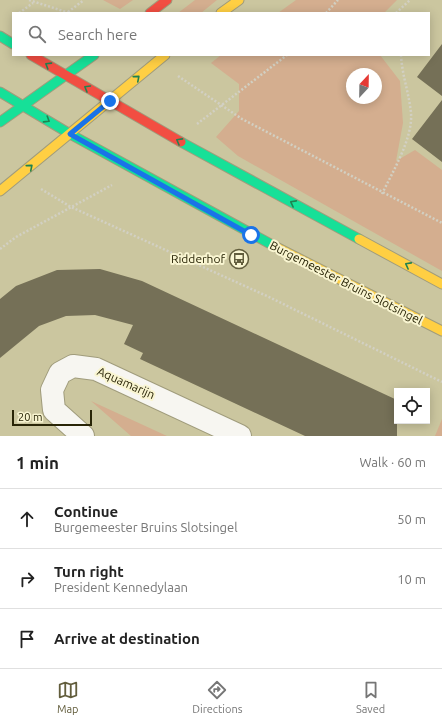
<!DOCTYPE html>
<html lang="en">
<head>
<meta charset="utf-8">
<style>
	:root { --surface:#fff; --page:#f2f2f2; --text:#222; --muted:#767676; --line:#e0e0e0; --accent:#625d3c }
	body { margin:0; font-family:Ubuntu,sans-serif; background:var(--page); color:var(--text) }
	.controls { position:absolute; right:12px; bottom:12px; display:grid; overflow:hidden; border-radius:0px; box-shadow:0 2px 10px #0003 }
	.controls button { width:36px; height:36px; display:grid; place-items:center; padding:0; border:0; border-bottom:1px solid var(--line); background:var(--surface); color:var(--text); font:20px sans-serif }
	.compass { position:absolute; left:346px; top:68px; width:36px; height:36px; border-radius:50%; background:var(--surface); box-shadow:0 2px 10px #0003; rotate:22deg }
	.scale { position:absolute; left:12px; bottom:10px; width:80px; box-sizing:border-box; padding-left:4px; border:2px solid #292507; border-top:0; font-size:11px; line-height:14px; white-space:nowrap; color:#292507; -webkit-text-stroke:3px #f9f5d1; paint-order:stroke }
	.stop { position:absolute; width:12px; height:12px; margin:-9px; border:3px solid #1a73e8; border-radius:50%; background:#fff }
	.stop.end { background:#1a73e8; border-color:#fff; box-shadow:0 1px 4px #0008 }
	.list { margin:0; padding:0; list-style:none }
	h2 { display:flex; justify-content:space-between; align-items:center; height:52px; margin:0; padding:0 16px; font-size:17px }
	h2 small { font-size:13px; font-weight:400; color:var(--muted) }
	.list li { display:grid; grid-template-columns:26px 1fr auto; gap:12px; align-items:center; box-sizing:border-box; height:60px; padding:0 16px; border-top:1px solid var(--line) }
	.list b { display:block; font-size:15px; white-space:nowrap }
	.list p { margin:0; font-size:13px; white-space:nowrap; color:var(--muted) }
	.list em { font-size:13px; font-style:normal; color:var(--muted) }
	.icon { flex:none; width:22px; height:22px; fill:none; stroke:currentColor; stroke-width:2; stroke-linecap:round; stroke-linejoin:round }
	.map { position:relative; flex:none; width:442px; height:436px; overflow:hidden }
	.search { position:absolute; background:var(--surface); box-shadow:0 2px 10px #0003; left:12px; right:12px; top:12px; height:44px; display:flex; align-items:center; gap:10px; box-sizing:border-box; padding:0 14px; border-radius:0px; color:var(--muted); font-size:15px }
	.sheet { height:232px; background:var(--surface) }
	nav { display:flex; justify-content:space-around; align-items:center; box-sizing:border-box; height:56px; border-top:1px solid var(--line); background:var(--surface); font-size:11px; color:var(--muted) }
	nav a { display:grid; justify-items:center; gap:2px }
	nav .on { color:var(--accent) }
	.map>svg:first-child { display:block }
	.green { fill:#d4ae8f; fill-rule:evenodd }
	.building { fill:#757057 }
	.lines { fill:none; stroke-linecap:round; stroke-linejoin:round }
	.street-casing { stroke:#a09c7c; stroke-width:24 }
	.fast-casing { stroke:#a09c7c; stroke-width:11 }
	.slow-casing { stroke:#a09c7c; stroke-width:11 }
	.jam-casing { stroke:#a09c7c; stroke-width:11 }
	.path { stroke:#d2d0c3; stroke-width:2.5; stroke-dasharray:2 2; stroke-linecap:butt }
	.street { stroke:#f7f6f1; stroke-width:22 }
	.fast { stroke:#16e098; stroke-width:9 }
	.slow { stroke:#ffcf43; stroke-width:9 }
	.jam { stroke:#f24e42; stroke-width:9 }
	.oneway { stroke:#208250 }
	.route { stroke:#1a73e8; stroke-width:5 }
	.labels { text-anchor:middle; stroke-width:4; stroke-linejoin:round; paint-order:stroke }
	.poi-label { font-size:12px; fill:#292507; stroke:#f9f5d1; text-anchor:end }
	.street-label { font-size:12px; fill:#292507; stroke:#f9f5d1 }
</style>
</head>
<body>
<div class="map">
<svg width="442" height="436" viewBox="0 0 442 436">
	<rect width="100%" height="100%" fill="#cbc69f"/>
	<!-- green -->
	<path class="green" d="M103,0H133L120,9Z
		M195,0H217L201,13H178Z
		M296,0H397L384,13H278Z
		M221,55H380L400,81L403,123L396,161L415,150L442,170V271L238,156L216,137L239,111V84L211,63ZM352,74H376V98H352Z
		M91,401L167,436H131Z
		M442,419V436H435Z"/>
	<!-- building -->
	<path class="building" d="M442,44V96L417,77Z
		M442,100V162L412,139Z
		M100,269L142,281L397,400V436H305L140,359L143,353L124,344L133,325L95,315L66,316L39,326L0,358V299L16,286L57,270Z"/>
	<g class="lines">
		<defs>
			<path id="street" d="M83,436L54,410L52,390L60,373L73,366L96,369L240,436"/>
			<path id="fast" d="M0,36L13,44
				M0,92L70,134L276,247
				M0,122L94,55
				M181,142L359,239"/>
			<path id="slow" d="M221,13L239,0
				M0,191L165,55
				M359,239L442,284
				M276,247L442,331"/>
			<path id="jam" d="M150,13L167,0
				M31,55L181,142"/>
		</defs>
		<!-- street casing -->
		<use href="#street" class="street-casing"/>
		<!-- fast casing -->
		<use href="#fast" class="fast-casing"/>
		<!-- slow casing -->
		<use href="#slow" class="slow-casing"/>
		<!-- jam casing -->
		<use href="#jam" class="jam-casing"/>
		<!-- path -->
		<path class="path" d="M29,0L69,13
			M68,12L84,0
			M19,13L33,3
			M326,13L338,0
			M396,13L410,0
			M178,76L242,119L442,223
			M197,124L287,55
			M41,189L71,207L269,297L442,382
			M382,194C393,171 413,138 411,113C409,93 402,75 401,55
			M0,249L16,237L112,185"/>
		<!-- street -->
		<use href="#street" class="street"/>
		<!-- fast -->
		<use href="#fast" class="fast"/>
		<!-- slow -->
		<use href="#slow" class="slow"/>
		<!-- jam -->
		<use href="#jam" class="jam"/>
	</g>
	<!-- one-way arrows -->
	<defs><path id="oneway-chevron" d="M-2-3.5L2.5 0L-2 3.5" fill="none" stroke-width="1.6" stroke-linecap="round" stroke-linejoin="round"/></defs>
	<g class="oneway">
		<use href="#oneway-chevron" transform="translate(48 65) rotate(-148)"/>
		<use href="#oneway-chevron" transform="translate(137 78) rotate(-41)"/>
		<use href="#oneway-chevron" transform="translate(87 88) rotate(-150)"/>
		<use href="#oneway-chevron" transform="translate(47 120) rotate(32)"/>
		<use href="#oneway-chevron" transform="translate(179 141) rotate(-151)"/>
		<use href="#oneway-chevron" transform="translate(30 167) rotate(-40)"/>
		<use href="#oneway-chevron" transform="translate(293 203) rotate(-152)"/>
		<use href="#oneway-chevron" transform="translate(408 265) rotate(-152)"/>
	</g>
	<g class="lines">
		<!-- route -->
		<path class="route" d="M110,101L70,134L251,235"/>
	</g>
	<!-- icons -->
	<defs>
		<symbol id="bus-ring" viewBox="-11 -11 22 22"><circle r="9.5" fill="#f9f5d1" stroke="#625d3c" stroke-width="1.5"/><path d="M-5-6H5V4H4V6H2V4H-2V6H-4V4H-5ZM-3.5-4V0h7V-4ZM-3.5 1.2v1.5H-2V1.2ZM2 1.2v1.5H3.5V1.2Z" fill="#625d3c"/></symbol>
	</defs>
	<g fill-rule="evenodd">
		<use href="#bus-ring" x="228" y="248" width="22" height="22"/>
	</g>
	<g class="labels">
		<!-- poi labels -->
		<g class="poi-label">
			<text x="225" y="263">Ridderhof</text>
		</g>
		<!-- street labels -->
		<g class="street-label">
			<text transform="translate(346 283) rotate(27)" y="4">Burgemeester Bruins Slotsingel</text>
			<text transform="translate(126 383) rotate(24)" y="4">Aquamarijn</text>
		</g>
	</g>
</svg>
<div class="controls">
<button><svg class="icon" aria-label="locate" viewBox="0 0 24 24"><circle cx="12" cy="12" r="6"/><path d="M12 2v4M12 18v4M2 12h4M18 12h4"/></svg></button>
</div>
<svg class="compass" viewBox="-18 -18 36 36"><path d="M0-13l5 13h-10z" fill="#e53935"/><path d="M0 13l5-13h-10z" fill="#767676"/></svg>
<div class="scale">20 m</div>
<div class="stop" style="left:251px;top:235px"></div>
<div class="stop end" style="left:110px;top:101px"></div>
<div class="search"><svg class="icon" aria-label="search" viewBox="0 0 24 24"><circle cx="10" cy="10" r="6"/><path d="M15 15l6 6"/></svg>Search here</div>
</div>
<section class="sheet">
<h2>1 min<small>Walk · 60 m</small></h2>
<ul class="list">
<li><svg class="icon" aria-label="ahead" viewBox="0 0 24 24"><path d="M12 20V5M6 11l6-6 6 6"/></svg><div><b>Continue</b><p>Burgemeester Bruins Slotsingel</p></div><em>50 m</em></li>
<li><svg class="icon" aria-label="right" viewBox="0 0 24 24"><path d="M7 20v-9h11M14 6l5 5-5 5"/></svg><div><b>Turn right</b><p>President Kennedylaan</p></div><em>10 m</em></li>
<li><svg class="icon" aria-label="arrive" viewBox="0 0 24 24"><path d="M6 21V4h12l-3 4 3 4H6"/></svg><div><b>Arrive at destination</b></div></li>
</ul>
</section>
<nav>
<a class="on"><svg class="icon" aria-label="map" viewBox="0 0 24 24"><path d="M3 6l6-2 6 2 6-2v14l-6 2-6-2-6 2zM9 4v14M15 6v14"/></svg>Map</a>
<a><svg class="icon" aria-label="directions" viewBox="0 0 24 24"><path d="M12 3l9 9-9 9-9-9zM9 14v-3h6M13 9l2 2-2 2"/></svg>Directions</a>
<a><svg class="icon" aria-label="saved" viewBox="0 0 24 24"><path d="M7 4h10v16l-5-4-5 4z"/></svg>Saved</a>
</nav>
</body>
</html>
